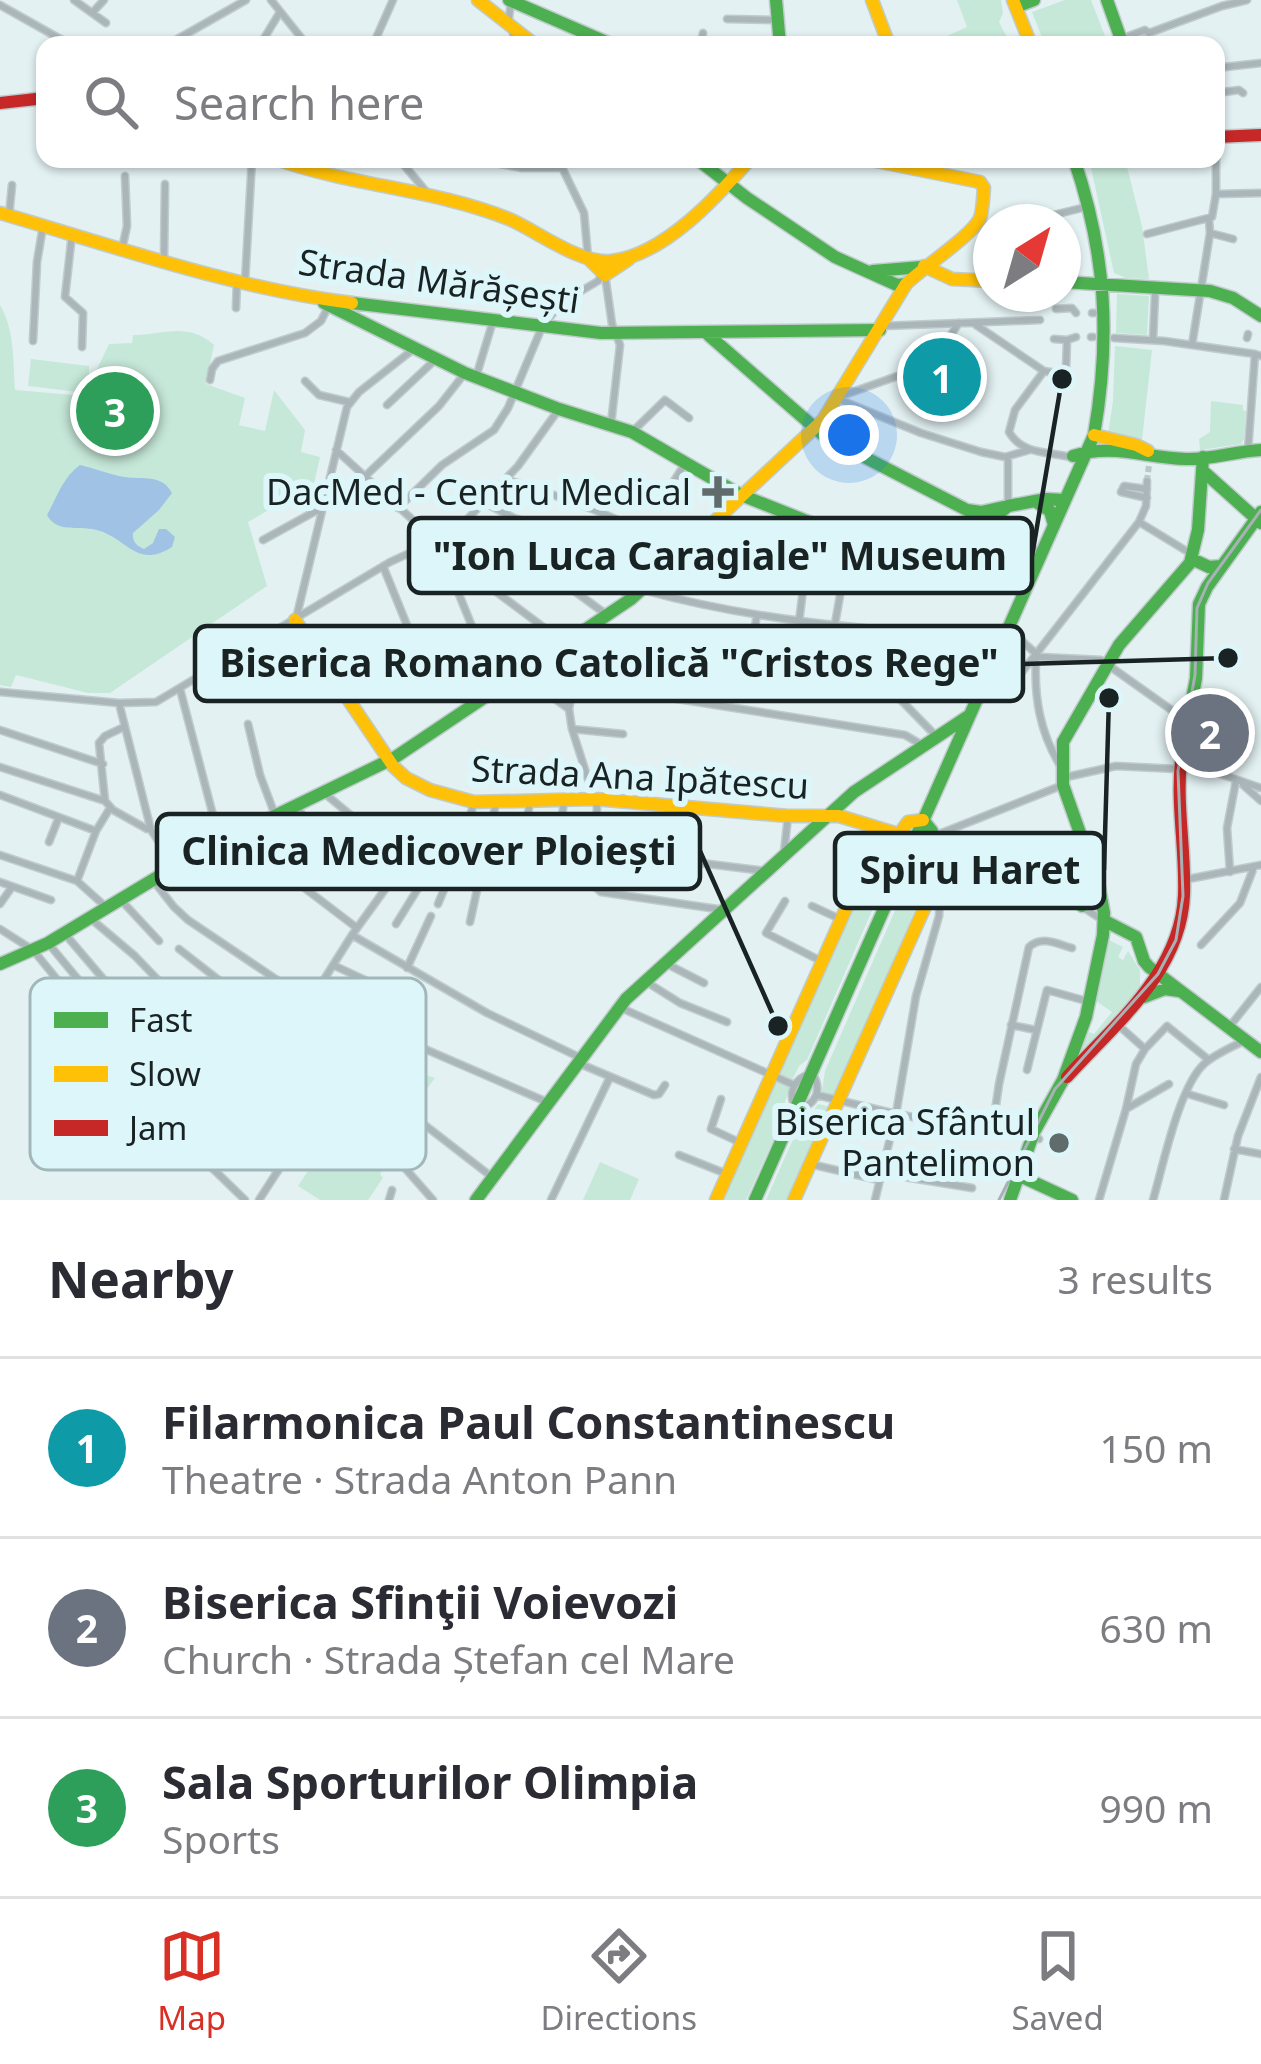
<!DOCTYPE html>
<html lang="en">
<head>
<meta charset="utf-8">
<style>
	:root { --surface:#fff; --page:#f7f7f7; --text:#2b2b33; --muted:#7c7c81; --line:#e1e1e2; --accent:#d93025 }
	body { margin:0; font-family:"Noto Sans",sans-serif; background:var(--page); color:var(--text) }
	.compass { position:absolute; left:973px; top:204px; width:108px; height:108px; border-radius:50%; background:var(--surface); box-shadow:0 3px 9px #0004; rotate:37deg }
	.you { position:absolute; left:849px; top:435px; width:42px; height:42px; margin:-30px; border:9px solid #fff; border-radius:50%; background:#1a73e8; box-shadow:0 0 0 18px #1a73e833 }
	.badge { display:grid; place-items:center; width:78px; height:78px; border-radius:50%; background:var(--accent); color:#fff; font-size:39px; font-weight:700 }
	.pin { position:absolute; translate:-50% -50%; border:6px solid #fff; box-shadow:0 3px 12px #0006 }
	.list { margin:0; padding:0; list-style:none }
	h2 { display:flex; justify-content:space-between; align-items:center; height:156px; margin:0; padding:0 48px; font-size:51px }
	h2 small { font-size:39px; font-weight:400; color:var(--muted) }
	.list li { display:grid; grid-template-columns:78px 1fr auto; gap:36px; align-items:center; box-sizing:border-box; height:180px; padding:0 48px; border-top:3px solid var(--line) }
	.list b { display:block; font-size:45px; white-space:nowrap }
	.list p { margin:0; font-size:39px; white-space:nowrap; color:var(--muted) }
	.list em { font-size:39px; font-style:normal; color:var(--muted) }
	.icon { flex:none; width:66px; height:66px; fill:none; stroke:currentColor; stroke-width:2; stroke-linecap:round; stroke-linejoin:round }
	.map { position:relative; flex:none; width:1261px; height:1200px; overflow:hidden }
	.search { position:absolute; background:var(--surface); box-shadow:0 3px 9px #0004; left:36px; right:36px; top:36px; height:132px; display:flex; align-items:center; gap:30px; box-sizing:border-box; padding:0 42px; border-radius:24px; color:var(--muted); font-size:45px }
	.sheet { height:696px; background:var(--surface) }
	nav { display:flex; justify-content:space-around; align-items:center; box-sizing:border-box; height:168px; border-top:3px solid var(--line); background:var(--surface); font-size:33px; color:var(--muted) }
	nav a { display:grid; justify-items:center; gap:6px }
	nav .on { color:var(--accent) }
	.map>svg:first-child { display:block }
	.green { fill:#c6e8d8 }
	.water { fill:#a0c2e5 }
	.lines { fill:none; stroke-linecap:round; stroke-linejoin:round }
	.street-tunnel { stroke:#bbc8ca; stroke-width:6; stroke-dasharray:6 3; stroke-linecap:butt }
	.street-casing { stroke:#c0cbcc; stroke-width:9 }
	.fast-casing { stroke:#c0cbcc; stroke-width:15 }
	.slow-casing { stroke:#c0cbcc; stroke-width:15 }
	.jam-casing { stroke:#c0cbcc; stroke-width:15 }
	.street { stroke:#abb6ba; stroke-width:6 }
	.fast { stroke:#4caf50; stroke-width:12 }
	.slow { stroke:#ffc107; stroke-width:12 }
	.jam { stroke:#c62828; stroke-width:12 }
	.tram { stroke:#a8b1b5; stroke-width:3 }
	.poi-dot { fill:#606b6c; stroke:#ddf6f9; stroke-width:4.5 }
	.labels { text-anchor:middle; stroke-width:12; stroke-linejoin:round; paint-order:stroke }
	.street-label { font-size:36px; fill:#1a2324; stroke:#ddf6f9 }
	.poi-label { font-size:36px; fill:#1a2324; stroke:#ddf6f9; text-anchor:end }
	.key { fill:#ddf6f9; stroke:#a2b7b9; stroke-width:3 }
	.key-label { font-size:33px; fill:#1a2324 }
	.leader { fill:none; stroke:#1a2324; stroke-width:4.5 }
	.callout-dot { fill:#1a2324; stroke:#ddf6f9; stroke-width:4.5 }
	.callout { fill:#ddf6f9; stroke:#1a2324; stroke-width:4.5 }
	.callout-label { font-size:39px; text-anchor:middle; font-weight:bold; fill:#1a2324 }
</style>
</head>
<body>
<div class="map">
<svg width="1261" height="1200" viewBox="0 0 1261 1200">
	<rect width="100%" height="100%" fill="#e3f1f3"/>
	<!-- green -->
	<path class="green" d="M957,0H1001L1003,13L999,22L1011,45H951L947,36L967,27Z
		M1065,0H1091L1105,36L1081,45H1045L1032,12Z
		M1096,159H1134L1126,163L1142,226L1149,279L1126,278L1114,273L1090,163Z
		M1117,294L1149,296L1147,335L1116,333Z
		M0,305C15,330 13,362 15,390L86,396L87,393L28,386L31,359L89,366V386L109,344L132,343L133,335C163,335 188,321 214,345L206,384L245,398L239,425L265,431L274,390L305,430L301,452L320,457L314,484L248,522L267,586L110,693H88L16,675L11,687L0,685Z
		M1115,346L1152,350L1142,440L1108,434L1113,401Z
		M1211,401L1243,405V410L1246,411L1244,439L1241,444L1200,450L1199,439L1210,432Z
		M891,850L894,860L807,1060L799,1066L792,1080L778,1074L864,875L873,859Z
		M925,870L927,882L835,1096L822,1091L825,1071L911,874Z
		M1109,940L1123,947L1118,957L1123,960L1128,951L1140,970V988L1079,1054L1089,1032L1094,1034L1112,1012L1096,1001Z
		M361,1049L395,1065L435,1078L395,1130L405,1138L380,1174L383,1178L368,1200H320L298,1186L363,1088L349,1078Z
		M775,1080L790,1088L785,1102L787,1109L746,1200H721Z
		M818,1104L831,1107L789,1200H766L802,1119L811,1114Z
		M600,1162L639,1179L630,1200H583Z"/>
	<!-- water -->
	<path class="water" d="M80,465C93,468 106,473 119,476C139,481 161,472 172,493L159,510L133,533C132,541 136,546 144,549L153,543L159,529H166L175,537L172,547C138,569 128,540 100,531C81,524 58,535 47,515C57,497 63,477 80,465Z"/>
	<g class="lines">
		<!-- street-tunnel -->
		<path class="street-tunnel" d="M1147,481L1149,465"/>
		<defs>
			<path id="street" d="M74,0L106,23
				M271,0L307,45
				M511,1L509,18L516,45
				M0,5L71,45
				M92,13L104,0
				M727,19L777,20
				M1122,44L1129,36L1145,30L1149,33L1222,6L1247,0
				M167,45L246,0
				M260,45L280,12
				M373,45L393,0
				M701,45L703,33
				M1216,68L1261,63
				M1216,93L1239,90L1243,93
				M399,159L429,195
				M474,159L522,168H563
				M558,159L584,213L588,257
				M1130,163L1144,159
				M1217,194L1261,193
				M9,216L12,185
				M1025,222L1086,207
				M1210,233L1233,239
				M72,234L65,297L83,313L82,347
				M1147,234L1212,217L1216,194V144
				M122,249L127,226L125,176
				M164,261L165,184
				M605,275L612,324L620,345L611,424
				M245,282L252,159
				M236,308L237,280
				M1056,309L1072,308L1076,313
				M1092,313H1094
				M976,325L1044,371L1062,374L1066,368L1067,340L1076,337
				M883,326L1040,320
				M1091,337H1093
				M1114,338L1164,341L1255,354
				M1247,338L1248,334
				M1054,339L1067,340
				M1153,340L1155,295
				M33,341L37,262L43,226
				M1192,345L1210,233L1209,219
				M1044,371L1015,410L1009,432C1023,456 1050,451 1074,458
				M476,377L493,321
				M210,380L212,369L218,361L305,333L321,321L329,305
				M305,381L319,395L349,402
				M844,395L920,368L939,352L959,323
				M838,399L921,433L981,452L1005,457L1029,450
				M387,405L436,359
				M632,432L665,400L689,418
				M336,450L437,542L499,594L566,644
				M1248,450L1255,354L1261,356
				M1008,457V506
				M505,479C566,499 624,516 677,554
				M662,491L669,489L686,462
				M1147,498L1121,492L1124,486L1147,489
				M483,502L514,518L585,540
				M398,508L442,465L494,430L508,408L542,327L561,303L598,281L602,274
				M991,520L994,532L1034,549
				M465,522L543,568L607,615
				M1139,522L1193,555
				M263,540L323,507L358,483L439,406L465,373
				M439,545L471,624L503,686
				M1003,548L1000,547L1004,537
				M589,561L631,599
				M383,566L413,640
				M754,568L801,577L804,582L799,622
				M643,590C758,622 876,630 994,639L1016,636L1040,657L1101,660L1187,721
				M296,619L347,407L359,392L415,348
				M275,634L290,675
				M660,640L859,676L897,696L936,736
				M408,646L422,679
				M750,655L757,615
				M1036,659C1034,698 1040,733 1061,767
				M827,669L850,539
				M520,674L905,735L922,745
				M523,676L569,709
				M574,682L569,709L572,729L597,807L594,886L601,892L724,910
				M340,685L432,632
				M180,689L220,842
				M0,692L119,703L156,702L390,562L455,532L518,466L559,409
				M980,700L996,694L1022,672L1139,522L1146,506L1147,481
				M119,703L151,830L175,866
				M248,724L260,775L275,815
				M572,729L623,734
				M0,730L103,764
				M1180,760L1261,788
				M0,767L105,801L113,810L147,829
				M1062,778L1116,766L1177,769
				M1243,785L1261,801
				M323,792L366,828L445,887
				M0,795L96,831
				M105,801L99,743L105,736L124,727
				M296,805L305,819L334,844
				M246,829L269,861L357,928
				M934,836L1063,785
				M49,842L59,817
				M932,847L1061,893L1101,919
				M596,850L765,871
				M784,853L788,816
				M0,855L77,881L106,907
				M521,855L530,802
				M556,862L564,801
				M1230,872L1227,828L1236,781
				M152,879L174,907L188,920L298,994L547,1102
				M1183,880L1261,865
				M77,881L96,831L110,808
				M0,882L51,900
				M120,899L159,941
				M785,901L766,933L821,961
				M0,904L12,887
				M438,904L461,849L474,802
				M812,906L840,919
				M90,918L135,956L229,1054L251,1090L263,1104L303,1133
				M470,922L496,803
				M396,924L427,874
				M0,929L33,950L207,1163L245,1200
				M65,934L163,1049L220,1125L235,1140L278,1171
				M352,935L487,1013L581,1058
				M48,943L115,1024
				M1201,945L1240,903L1254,867
				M179,949L270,1020
				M665,963L704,983
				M333,965L412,1002
				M407,968L431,916
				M645,981L680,1003L727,1022
				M311,1000L352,935L407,859
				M619,1007L794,1085
				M1117,1024L1145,1049
				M1011,1025L1036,1030
				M1230,1026L1261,987
				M578,1063L654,1095L659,1094L665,1085
				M1027,1070L1047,990L1090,1002
				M812,1073C823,1090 816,1106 796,1109C787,1093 794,1078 812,1073Z
				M191,1083L284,1011L298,994
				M1188,1094L1224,1105
				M817,1095L896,1114L1039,1139
				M256,1097L320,1039
				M721,1099L711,1129L741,1143
				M1126,1109L1169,1084
				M408,1112L492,1177
				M992,1132L999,1084L1029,947C1042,935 1057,944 1072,948
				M410,1147L404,1159V1167L433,1200
				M1234,1149L1261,1154
				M679,1155L727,1174
				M810,1164L879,1180
				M881,1173L972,1188
				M259,1200L325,1098L368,1025
				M389,1200L392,1190
				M551,1200L610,1077
				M875,1200L896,1114L916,996L939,916L940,899L937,885
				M1099,1200L1126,1109L1136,1064L1145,1049L1167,1026L1209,1060
				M1153,1200C1163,1166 1179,1087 1204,1064C1215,1054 1232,1047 1246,1040
				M1224,1200L1238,1136L1261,1077"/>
			<path id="fast" d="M509,0L613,45
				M776,0L780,45
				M1107,0L1123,45
				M1016,7L1034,0
				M697,159L747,198L835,257L897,285L906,284
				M873,271L922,267
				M1063,282L1210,291L1233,298L1261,316
				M324,303L465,373L559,409L632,432L741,495L857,541L881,544L960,530L991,520L1008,506L1046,499L1064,500
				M352,303L601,333L880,330
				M705,332L822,434L837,443L967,510L981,512L1008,506
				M1073,456C1112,443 1146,458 1186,459C1211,460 1236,451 1261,450
				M1203,471L1261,523
				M1035,501L1050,511L1054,525
				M1192,559L1209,567L1221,566
				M1183,748L1196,678L1199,604L1207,587L1261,512
				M906,861L920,860L932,847V831L923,820
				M1082,906L1100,891
				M1105,921L1136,937L1144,961L1149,967L1261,1052
				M0,964L48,943L196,854L394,758L631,599L656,576
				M1144,997L1165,989L1179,991
				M1020,1176L1072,1200
				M476,1200L626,999L854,792L970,715
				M755,1200L1094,435C1111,337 1106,253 1074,159
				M1010,1200L1034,1132L1063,1080L1086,1017L1103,935L1104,913L1099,887L1063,785V742L1119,645L1190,563L1198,530L1203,457"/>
			<path id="slow" d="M478,0L535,45
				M872,0L889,45
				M1013,0L1031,45
				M276,159C352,186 434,189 509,219C537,231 579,264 611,261C663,256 717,197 750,159
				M0,213C113,246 236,289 352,303
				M588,258L605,275L629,259
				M924,266L952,279L991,281
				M1094,435L1136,445L1148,451
				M656,576L823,420L906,284C923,267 972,236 980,218C983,210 983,196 984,188L980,182L866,159
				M295,620L393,766L406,778L430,790L474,802L595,799L788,816H839L898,834
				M906,861L899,851L898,836L908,822L923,820
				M716,1200L864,868L873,855L896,843
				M794,1200L936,882L925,857"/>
			<path id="jam" d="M0,103L45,98
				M1216,137L1261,135
				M1067,1077C1115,1024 1181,972 1184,895C1186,846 1174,796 1183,748"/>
		</defs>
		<!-- street casing -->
		<use href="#street" class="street-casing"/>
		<!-- fast casing -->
		<use href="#fast" class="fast-casing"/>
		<!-- slow casing -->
		<use href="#slow" class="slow-casing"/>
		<!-- jam casing -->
		<use href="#jam" class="jam-casing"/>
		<!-- street -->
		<use href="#street" class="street"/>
		<!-- fast -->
		<use href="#fast" class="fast"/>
		<!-- slow -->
		<use href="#slow" class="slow"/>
		<!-- jam -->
		<use href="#jam" class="jam"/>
		<!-- tram -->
		<path class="tram" d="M999,1200L1055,1089L1158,974L1176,940L1183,896L1178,771L1195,675L1197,608L1208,583L1261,510"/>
	</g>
	<!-- markers -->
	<g class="poi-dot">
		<path d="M712 474h12v12h12v12h-12v12h-12v-12h-12v-12h12z"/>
		<circle cx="1059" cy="1143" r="12"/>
	</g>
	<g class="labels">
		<!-- street labels -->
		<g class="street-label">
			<text transform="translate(439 281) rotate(8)" y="13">Strada Mărășești</text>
			<text transform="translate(640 777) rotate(3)" y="13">Strada Ana Ipătescu</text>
		</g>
		<!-- poi labels -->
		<g class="poi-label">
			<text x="691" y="505">DacMed - Centru Medical</text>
			<text x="1035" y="1135">Biserica Sfântul<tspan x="1035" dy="41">Pantelimon</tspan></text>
		</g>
	</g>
	<!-- legend -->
	<rect x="30" y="978" width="396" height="192" rx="18" class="key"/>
	<rect x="54" y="1012" width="54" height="16" fill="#4caf50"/>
	<rect x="54" y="1066" width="54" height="16" fill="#ffc107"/>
	<rect x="54" y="1120" width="54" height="16" fill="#c62828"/>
	<g class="key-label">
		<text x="129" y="1032">Fast</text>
		<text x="129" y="1086">Slow</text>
		<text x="129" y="1140">Jam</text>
	</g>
	<!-- callouts -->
	<path class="leader" d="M1062 379L1032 556M1228 658L1023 664M778 1026L700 851M1109 698L1104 870"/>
	<g class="callout-dot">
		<circle cx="1062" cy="379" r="12"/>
		<circle cx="1228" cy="658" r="12"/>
		<circle cx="778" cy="1026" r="12"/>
		<circle cx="1109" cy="698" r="12"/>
	</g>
	<g class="callout">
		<rect x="409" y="518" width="623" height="75" rx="12"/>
		<rect x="195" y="626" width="828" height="75" rx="12"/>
		<rect x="157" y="814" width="543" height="75" rx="12"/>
		<rect x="835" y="833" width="269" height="75" rx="12"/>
	</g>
	<g class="callout-label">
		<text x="720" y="570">"Ion Luca Caragiale" Museum</text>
		<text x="609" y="677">Biserica Romano Catolică "Cristos Rege"</text>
		<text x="429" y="865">Clinica Medicover Ploiești</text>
		<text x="970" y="884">Spiru Haret</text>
	</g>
</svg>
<svg class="compass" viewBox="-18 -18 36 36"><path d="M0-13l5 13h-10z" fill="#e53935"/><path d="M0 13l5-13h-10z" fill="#7c7c81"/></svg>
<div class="you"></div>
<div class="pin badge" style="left:942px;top:377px;background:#0f9aa8">1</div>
<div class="pin badge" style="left:1210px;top:733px;background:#6b7280">2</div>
<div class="pin badge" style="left:115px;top:411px;background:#2e9e5b">3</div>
<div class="search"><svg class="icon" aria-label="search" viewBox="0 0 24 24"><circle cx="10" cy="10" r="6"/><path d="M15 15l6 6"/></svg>Search here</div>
</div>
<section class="sheet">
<h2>Nearby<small>3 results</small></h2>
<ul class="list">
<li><span class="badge" style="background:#0f9aa8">1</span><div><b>Filarmonica Paul Constantinescu</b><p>Theatre · Strada Anton Pann</p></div><em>150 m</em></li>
<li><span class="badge" style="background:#6b7280">2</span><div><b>Biserica Sfinţii Voievozi</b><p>Church · Strada Ștefan cel Mare</p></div><em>630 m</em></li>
<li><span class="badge" style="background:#2e9e5b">3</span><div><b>Sala Sporturilor Olimpia</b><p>Sports</p></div><em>990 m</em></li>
</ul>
</section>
<nav>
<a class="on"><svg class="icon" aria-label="map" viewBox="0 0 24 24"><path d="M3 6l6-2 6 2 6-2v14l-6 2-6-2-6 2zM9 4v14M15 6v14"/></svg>Map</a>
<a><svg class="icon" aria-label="directions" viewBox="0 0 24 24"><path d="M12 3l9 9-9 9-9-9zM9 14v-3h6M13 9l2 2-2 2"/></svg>Directions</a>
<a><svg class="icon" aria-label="saved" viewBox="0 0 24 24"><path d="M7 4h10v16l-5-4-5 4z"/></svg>Saved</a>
</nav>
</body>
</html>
